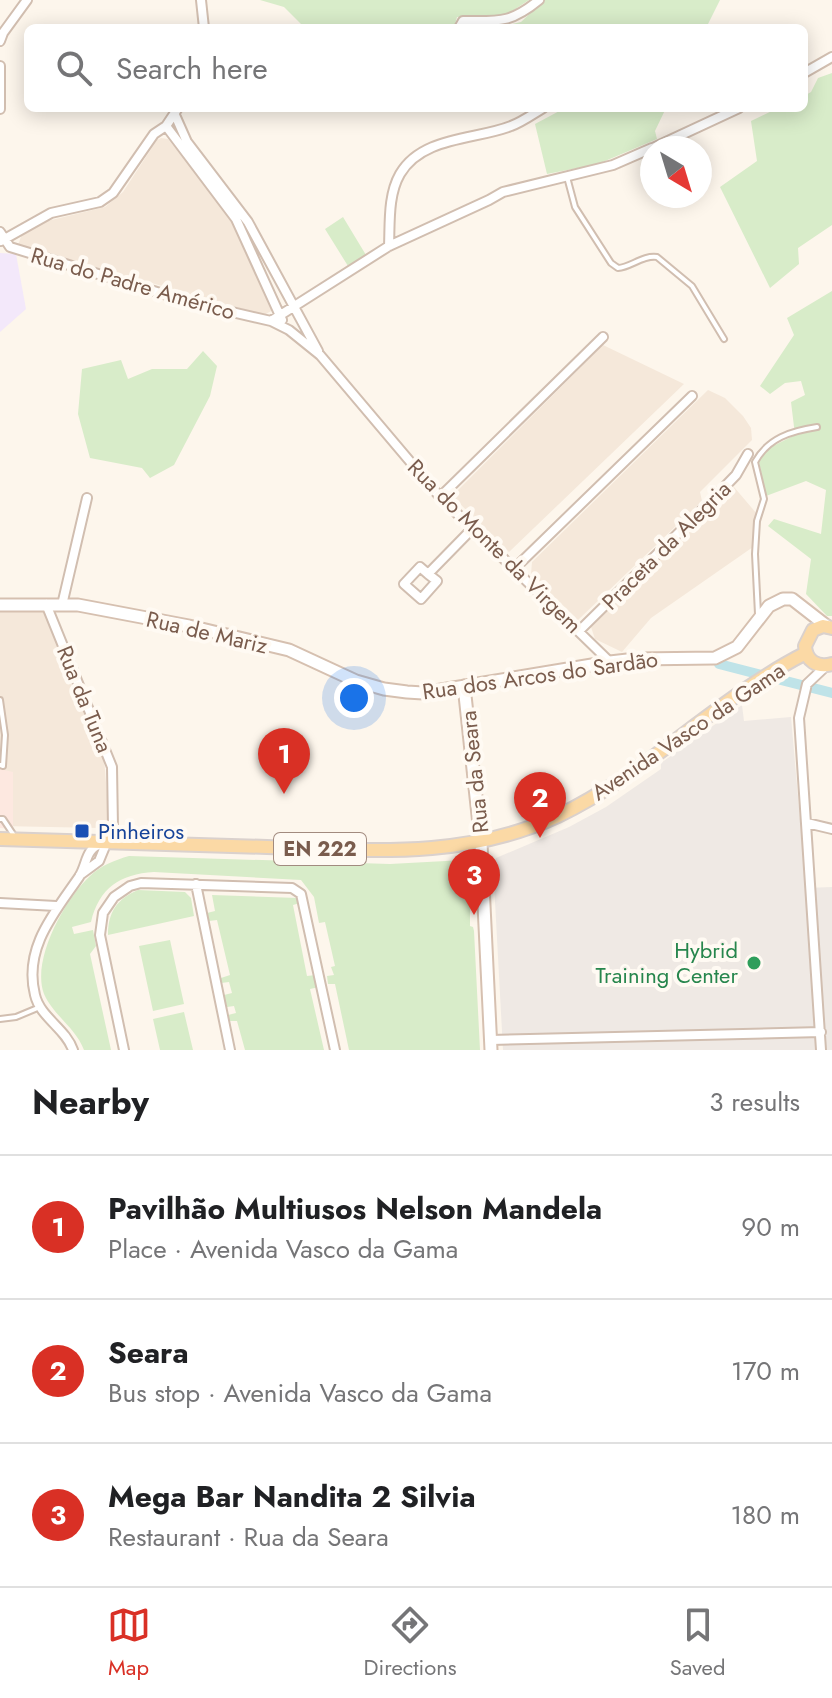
<!DOCTYPE html>
<html lang="en">
<head>
<meta charset="utf-8">
<style>
	:root { --surface:#fff; --page:#f2f2f2; --text:#202124; --muted:#757577; --line:#e0e0e0; --accent:#d93025 }
	body { margin:0; font-family:Jost,sans-serif; background:var(--page); color:var(--text) }
	.compass { position:absolute; left:640px; top:136px; width:72px; height:72px; border-radius:50%; background:var(--surface); box-shadow:0 4px 20px #0003; rotate:142deg }
	.you { position:absolute; left:354px; top:698px; width:28px; height:28px; margin:-20px; border:6px solid #fff; border-radius:50%; background:#1a73e8; box-shadow:0 0 0 12px #1a73e833 }
	.badge { display:grid; place-items:center; width:52px; height:52px; border-radius:50%; background:var(--accent); color:#fff; font-size:26px; font-weight:700 }
	.pin { position:absolute; translate:-50% -66px; filter:drop-shadow(0 2px 4px #0008) }
	.pin::after { content:''; position:absolute; top:42px; width:28px; height:24px; background:inherit; clip-path:polygon(0 0,100% 0,50% 100%) }
	.list { margin:0; padding:0; list-style:none }
	h2 { display:flex; justify-content:space-between; align-items:center; height:104px; margin:0; padding:0 32px; font-size:34px }
	h2 small { font-size:26px; font-weight:400; color:var(--muted) }
	.list li { display:grid; grid-template-columns:52px 1fr auto; gap:24px; align-items:center; box-sizing:border-box; height:144px; padding:0 32px; border-top:2px solid var(--line) }
	.list b { display:block; font-size:30px; white-space:nowrap }
	.list p { margin:0; font-size:26px; white-space:nowrap; color:var(--muted) }
	.list em { font-size:26px; font-style:normal; color:var(--muted) }
	.icon { flex:none; width:44px; height:44px; fill:none; stroke:currentColor; stroke-width:2; stroke-linecap:round; stroke-linejoin:round }
	.map { position:relative; flex:none; width:832px; height:1050px; overflow:hidden }
	.search { position:absolute; background:var(--surface); box-shadow:0 4px 20px #0003; left:24px; right:24px; top:24px; height:88px; display:flex; align-items:center; gap:20px; box-sizing:border-box; padding:0 28px; border-radius:12px; color:var(--muted); font-size:30px }
	.sheet { height:536px; background:var(--surface) }
	nav { display:flex; justify-content:space-around; align-items:center; box-sizing:border-box; height:112px; border-top:2px solid var(--line); background:var(--surface); font-size:22px; color:var(--muted) }
	nav a { display:grid; justify-items:center; gap:4px }
	nav .on { color:var(--accent) }
	.map>svg:first-child { display:block }
	.residential { fill:#f5e8da }
	.commercial { fill:#fde8e0 }
	.industrial { fill:#efe9e4 }
	.education { fill:#f3e8fa }
	.green { fill:#d8ecc9 }
	.lines { fill:none; stroke-linecap:round; stroke-linejoin:round }
	.canal { stroke:#bfe3e8; stroke-width:10 }
	.lane-casing { stroke:#d1beb0; stroke-width:8 }
	.street-casing { stroke:#d1beb0; stroke-width:12 }
	.secondary-casing { stroke:#d6c0b0; stroke-width:15 }
	.primary-casing { stroke:#dad1cd; stroke-width:16 }
	.lane { stroke:#fff; stroke-width:4 }
	.street { stroke:#fff; stroke-width:8 }
	.secondary { stroke:#fff; stroke-width:11 }
	.primary { stroke:#fbd9a5; stroke-width:12 }
	.transit-dot { fill:#1a4fb4; stroke:#fffaf3; stroke-width:3 }
	.leisure-dot { fill:#2e9e5b; stroke:#fffaf3; stroke-width:3 }
	.labels { text-anchor:middle; stroke-width:8; stroke-linejoin:round; paint-order:stroke }
	.shield { fill:#fffaf3; stroke:#a28b7f; stroke-width:2 }
	.shield-label { font-size:20px; font-weight:bold; fill:#7a5c4d }
	.street-label { font-size:22px; fill:#7a5c4d; stroke:#fffaf3 }
	.transit-label { font-size:22px; fill:#164399; stroke:#fffaf3; text-anchor:start }
	.leisure-label { font-size:22px; fill:#27864d; stroke:#fffaf3; text-anchor:end }
</style>
</head>
<body>
<div class="map">
<svg width="832" height="1050" viewBox="0 0 832 1050">
	<rect width="100%" height="100%" fill="#fdf6ec"/>
	<!-- residential -->
	<path class="residential" d="M161,138L168,139L228,214L273,310L264,315L18,245L22,234L39,223L105,207L123,192L157,140Z
		M603,345L684,384L509,552L452,496Z
		M708,390L725,398L743,416L751,428L752,440L700,492L702,501L578,620L531,574L532,562Z
		M734,487L757,514L753,523V547L651,618L622,652L595,639L591,627Z
		M0,610L45,611L104,758L109,820L100,828L0,826Z"/>
	<!-- commercial -->
	<path class="commercial" d="M0,769L13,772V829L0,828Z"/>
	<!-- industrial -->
	<path class="industrial" d="M742,705L744,721L791,717L806,888L832,887V1050H503L493,864L496,858L569,827L606,807L661,769V763Z"/>
	<!-- education -->
	<path class="education" d="M0,253L16,254L26,309L0,332Z"/>
	<!-- green -->
	<path class="green" d="M260,0H529L500,19L457,17L454,28H305L284,7Z
		M544,0H720L706,28H495L521,22Z
		M832,73V225L798,248L799,264L770,288L720,187L757,161L751,121L778,108H804V96L811,92L818,78Z
		M565,108H666L655,131L657,139L598,164L547,174L535,124Z
		M343,217L366,255L348,266L325,229Z
		M832,291V616H827L806,594L811,559L768,526L774,519L821,534L826,490L806,481L766,496L759,462L765,450L795,435L791,402L805,395L801,381L785,383L770,394L760,386L794,335L787,318Z
		M203,351L217,366L210,396L174,465L150,478L142,468L90,458L78,414L82,369L121,360L128,379L152,369H187Z
		M129,856L390,864L464,860L471,869L473,901L470,903V926L473,927L474,931L480,1050H349L335,984H328L327,976L334,975L331,967L335,966L325,922L319,923L314,897L301,880L154,872C120,874 99,888 91,922L72,927L74,934L93,930L96,946L90,954L111,1050H84C76,1028 53,1015 44,994C31,960 65,899 90,876C100,866 115,860 129,856Z
		M138,890L185,892L191,898L194,916L108,935C108,912 117,899 138,890Z
		M212,895L298,898L300,903L293,905L307,976L316,975L319,987L310,989L324,1050H245L237,1021H229L228,1015L236,1013L234,1006L227,1007L224,995L232,993L229,982L221,983V978L230,975L217,920L209,921L207,913L215,911Z
		M170,940L184,1004L153,1011L139,946Z
		M184,1012L193,1050H160L153,1019Z"/>
	<g class="lines">
		<!-- canal -->
		<path class="canal" d="M719,664L832,693"/>
		<defs>
			<path id="lane" d="M567,177L575,207L611,263L618,268C631,267 643,255 657,257L692,286L724,339
				M758,614L755,554L757,521L764,499L755,462C768,438 791,431 817,427
				M0,700L5,735L3,766L0,765
				M0,819H3L15,837
				M0,1019L16,1017L40,1007"/>
			<path id="street" d="M201,0L204,28
				M459,28L463,21C498,21 510,24 539,0
				M0,41L3,33L27,0
				M0,66V109
				M804,73L832,57
				M175,115L187,142L248,222L318,351
				M166,126L236,219L282,320
				M653,148L739,108
				M0,232L10,247L193,303L271,321L289,330L320,355L440,497L610,662
				M1,241L51,213L100,202L113,193L154,134L166,126L178,108
				M389,246C390,222 388,195 400,174C422,136 476,140 511,126C522,122 533,114 543,108
				M271,321L389,246L489,200L503,192L613,165L652,148
				M440,497L603,337
				M514,569L692,396
				M428,574L437,581L421,599L404,584L420,567L428,574L473,528
				M46,604L112,767L113,827L99,861L80,875
				M62,605L87,498
				M579,631L707,505L736,475L748,454
				M807,823L832,829
				M196,884L230,1050
				M0,903L56,906
				M491,1040L821,1032
				M73,1050C66,1029 40,1017 35,995C23,948 55,912 79,877C88,863 84,850 102,843
				M124,1050L100,935L103,913L114,897L130,886L141,883L292,888L301,894L335,1050
				M821,1050L799,718L807,684L826,666"/>
			<path id="secondary" d="M0,605H78L189,626L289,650L356,681L384,689L407,692L423,693L610,662L636,659L715,658L737,647L769,606L783,599H792L828,627
				M464,686L481,843L491,1050"/>
			<path id="primary" d="M832,628L823,626L813,630L805,646C806,661 817,668 832,664
				M0,839C89,841 178,845 267,847C368,850 463,860 558,816C648,773 717,698 806,653"/>
		</defs>
		<!-- lane casing -->
		<use href="#lane" class="lane-casing"/>
		<!-- street casing -->
		<use href="#street" class="street-casing"/>
		<!-- secondary casing -->
		<use href="#secondary" class="secondary-casing"/>
		<!-- primary casing -->
		<use href="#primary" class="primary-casing"/>
		<!-- lane -->
		<use href="#lane" class="lane"/>
		<!-- street -->
		<use href="#street" class="street"/>
		<!-- secondary -->
		<use href="#secondary" class="secondary"/>
		<!-- primary -->
		<use href="#primary" class="primary"/>
	</g>
	<!-- markers -->
	<rect class="transit-dot" x="74" y="823" width="16" height="16" rx="4"/>
	<circle class="leisure-dot" cx="754" cy="963" r="8"/>
	<g class="labels">
		<!-- shield labels -->
		<rect class="shield" x="274" y="833" width="92" height="32" rx="6"/>
		<g class="shield-label">
			<text x="320" y="856">EN 222</text>
		</g>
		<!-- street labels -->
		<g class="street-label">
			<text transform="translate(133 283) rotate(16)" y="8">Rua do Padre Américo</text>
			<text transform="translate(666 545) rotate(-45)" y="8">Praceta da Alegria</text>
			<text transform="translate(495 546) rotate(45)" y="8">Rua do Monte da Virgem</text>
			<text transform="translate(207 632) rotate(13)" y="8">Rua de Mariz</text>
			<text transform="translate(540 675) rotate(-8)" y="8">Rua dos Arcos do Sardão</text>
			<text transform="translate(85 699) rotate(68)" y="8">Rua da Tuna</text>
			<text transform="translate(688 731) rotate(-34)" y="8">Avenida Vasco da Gama</text>
			<text transform="translate(474 772) rotate(-96)" y="8">Rua da Seara</text>
		</g>
		<!-- transit labels -->
		<g class="transit-label">
			<text x="98" y="839">Pinheiros</text>
		</g>
		<!-- leisure labels -->
		<g class="leisure-label">
			<text x="738" y="958">Hybrid<tspan x="738" dy="25">Training Center</tspan></text>
		</g>
	</g>
</svg>
<svg class="compass" viewBox="-18 -18 36 36"><path d="M0-13l5 13h-10z" fill="#e53935"/><path d="M0 13l5-13h-10z" fill="#757577"/></svg>
<div class="you"></div>
<div class="pin badge" style="left:284px;top:794px">1</div>
<div class="pin badge" style="left:540px;top:838px">2</div>
<div class="pin badge" style="left:474px;top:915px">3</div>
<div class="search"><svg class="icon" aria-label="search" viewBox="0 0 24 24"><circle cx="10" cy="10" r="6"/><path d="M15 15l6 6"/></svg>Search here</div>
</div>
<section class="sheet">
<h2>Nearby<small>3 results</small></h2>
<ul class="list">
<li><span class="badge">1</span><div><b>Pavilhão Multiusos Nelson Mandela</b><p>Place · Avenida Vasco da Gama</p></div><em>90 m</em></li>
<li><span class="badge">2</span><div><b>Seara</b><p>Bus stop · Avenida Vasco da Gama</p></div><em>170 m</em></li>
<li><span class="badge">3</span><div><b>Mega Bar Nandita 2 Silvia</b><p>Restaurant · Rua da Seara</p></div><em>180 m</em></li>
</ul>
</section>
<nav>
<a class="on"><svg class="icon" aria-label="map" viewBox="0 0 24 24"><path d="M3 6l6-2 6 2 6-2v14l-6 2-6-2-6 2zM9 4v14M15 6v14"/></svg>Map</a>
<a><svg class="icon" aria-label="directions" viewBox="0 0 24 24"><path d="M12 3l9 9-9 9-9-9zM9 14v-3h6M13 9l2 2-2 2"/></svg>Directions</a>
<a><svg class="icon" aria-label="saved" viewBox="0 0 24 24"><path d="M7 4h10v16l-5-4-5 4z"/></svg>Saved</a>
</nav>
</body>
</html>
